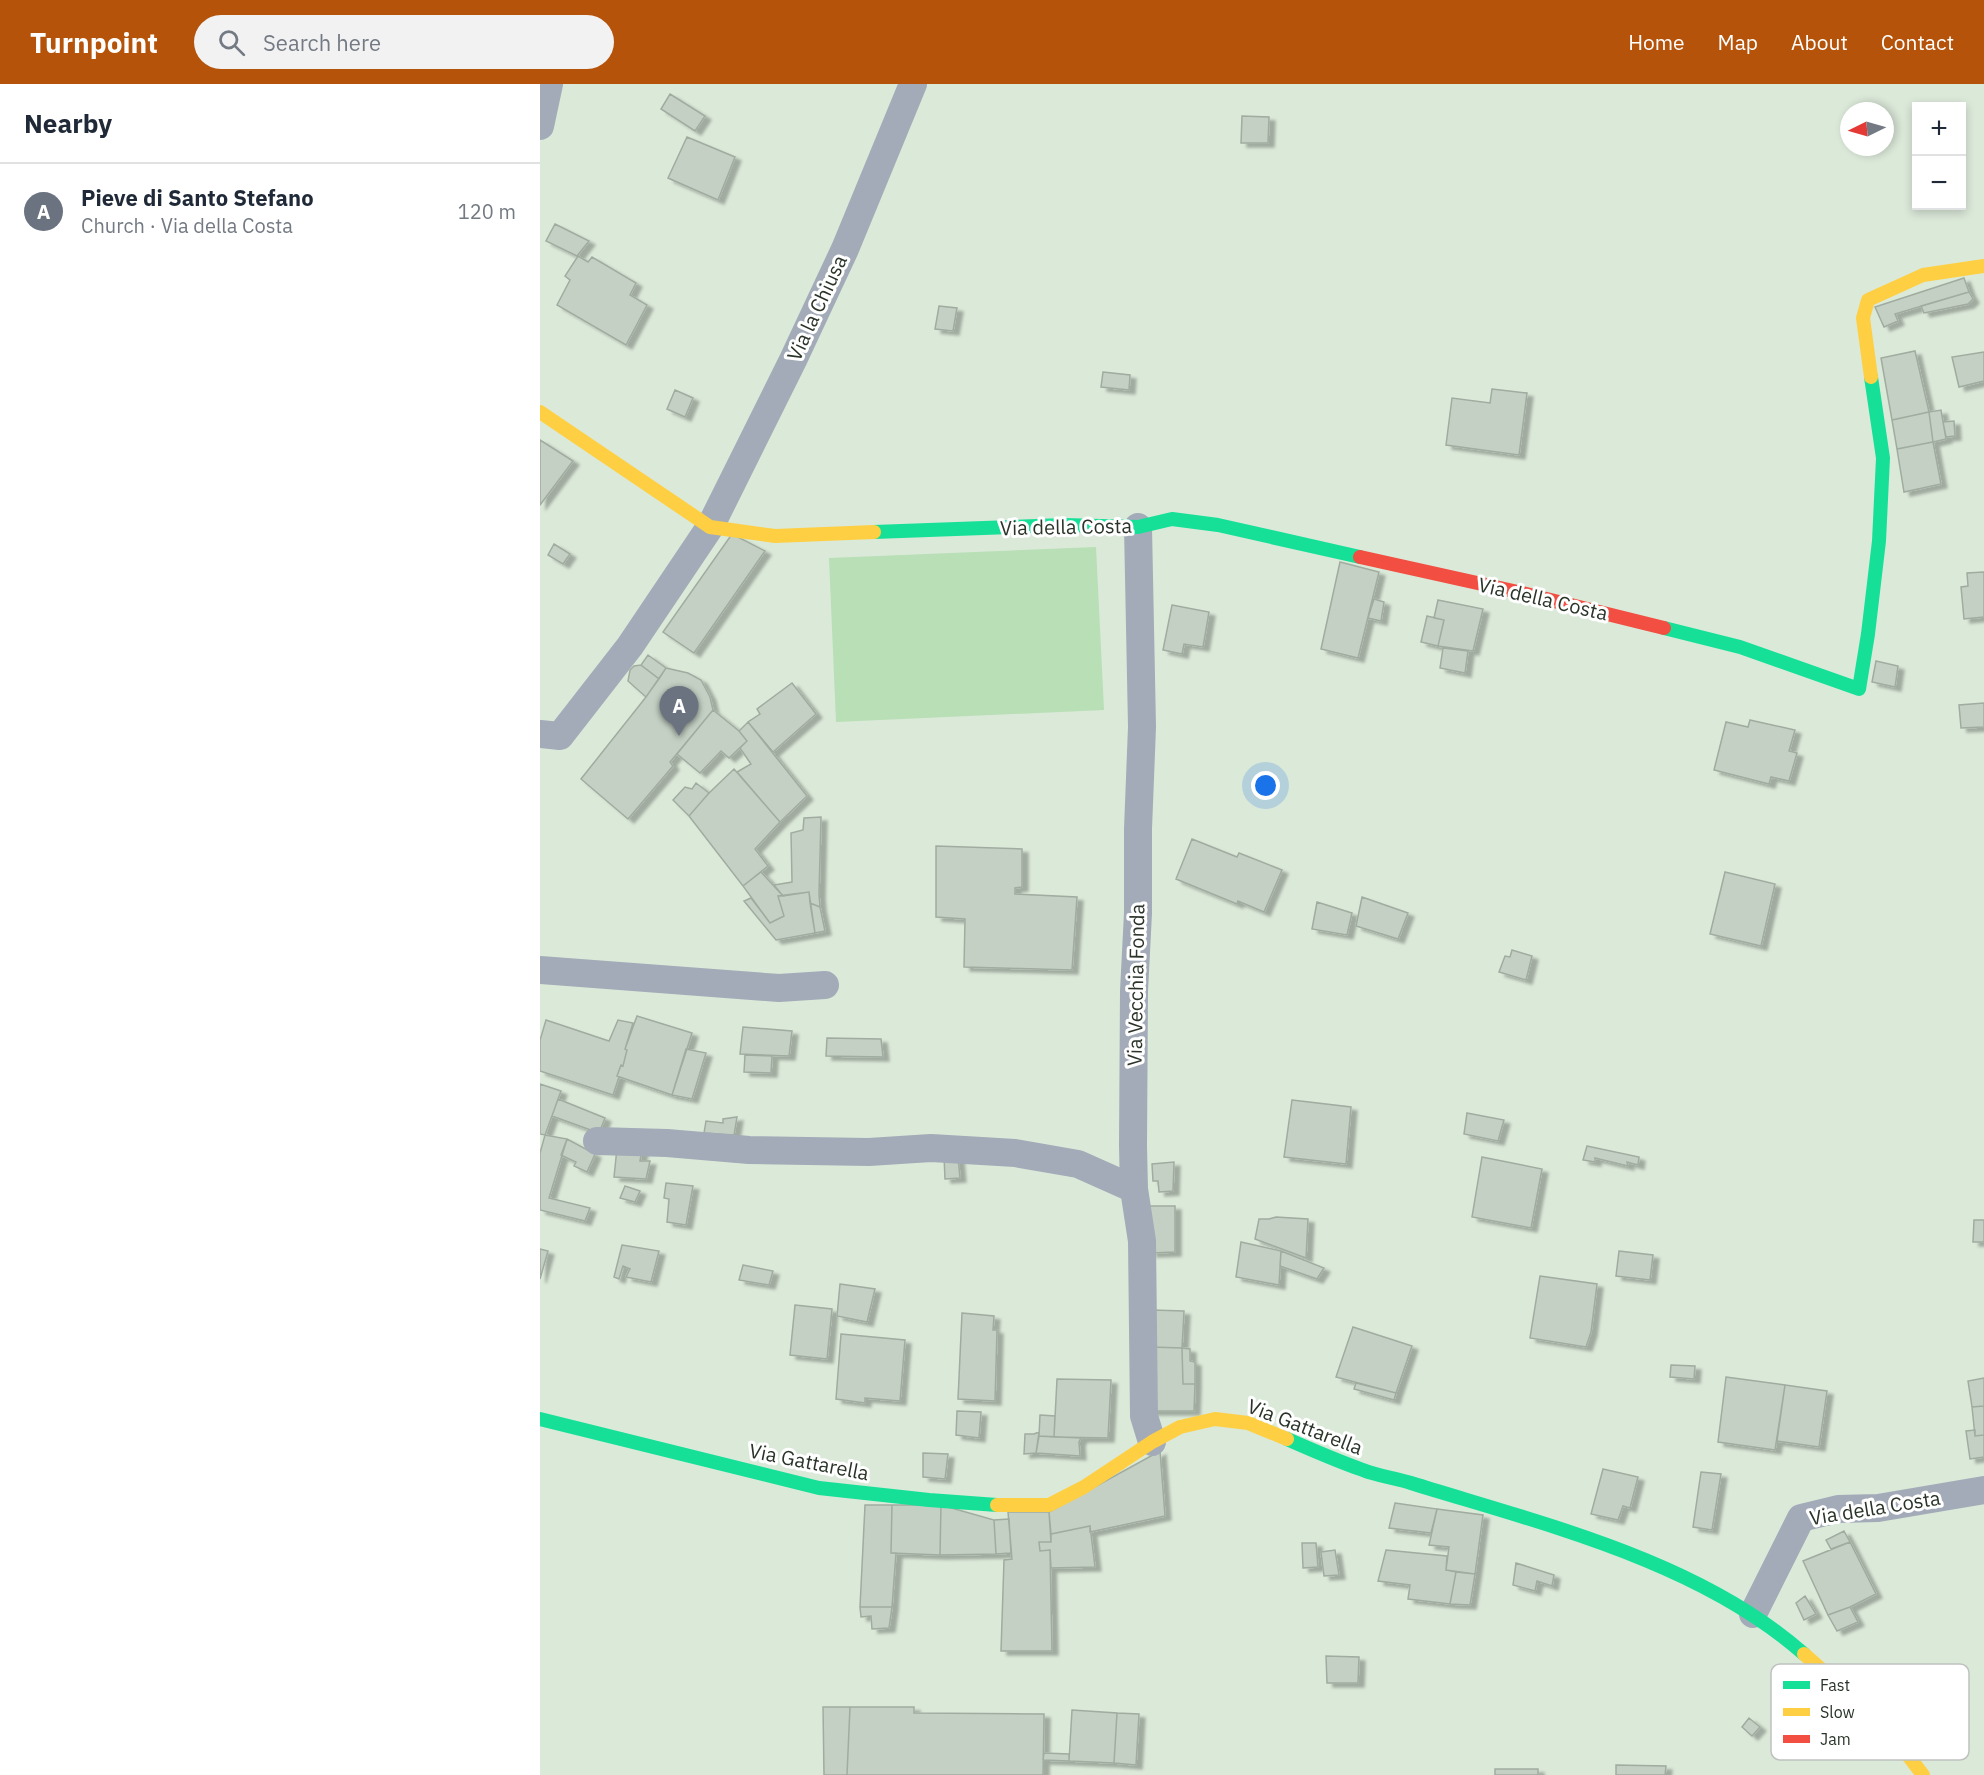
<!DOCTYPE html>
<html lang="en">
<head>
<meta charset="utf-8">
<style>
	:root { --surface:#fff; --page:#f2f2f3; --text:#1f2937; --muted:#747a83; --line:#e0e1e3; --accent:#b45309 }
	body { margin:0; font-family:"IBM Plex Sans",sans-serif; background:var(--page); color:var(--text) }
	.controls { position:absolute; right:18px; top:18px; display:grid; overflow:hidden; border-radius:0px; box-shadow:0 3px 9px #0003 }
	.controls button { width:54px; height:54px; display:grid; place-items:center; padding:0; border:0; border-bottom:2px solid var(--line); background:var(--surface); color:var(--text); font:30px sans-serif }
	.compass { position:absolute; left:1300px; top:18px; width:54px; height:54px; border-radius:50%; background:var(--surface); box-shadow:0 3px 9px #0003; rotate:265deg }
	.you { position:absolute; left:726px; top:702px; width:21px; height:21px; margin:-15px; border:4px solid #fff; border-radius:50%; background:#1a73e8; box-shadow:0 0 0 9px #1a73e833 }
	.badge { display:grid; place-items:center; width:39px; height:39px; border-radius:50%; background:var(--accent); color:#fff; font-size:20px; font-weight:700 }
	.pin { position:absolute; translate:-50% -50px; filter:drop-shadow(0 2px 3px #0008) }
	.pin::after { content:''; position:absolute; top:32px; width:21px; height:18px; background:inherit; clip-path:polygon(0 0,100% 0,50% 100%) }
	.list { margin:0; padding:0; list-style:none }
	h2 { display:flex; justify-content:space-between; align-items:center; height:78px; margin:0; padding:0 24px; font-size:26px }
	h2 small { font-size:20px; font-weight:400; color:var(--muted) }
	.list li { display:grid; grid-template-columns:39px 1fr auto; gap:18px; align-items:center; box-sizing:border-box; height:96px; padding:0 24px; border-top:2px solid var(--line) }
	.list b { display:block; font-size:22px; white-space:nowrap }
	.list p { margin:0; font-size:20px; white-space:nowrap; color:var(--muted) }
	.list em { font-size:20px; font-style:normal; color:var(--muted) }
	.icon { flex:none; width:33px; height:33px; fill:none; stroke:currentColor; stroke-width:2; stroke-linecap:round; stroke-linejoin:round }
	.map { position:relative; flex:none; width:1444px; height:1691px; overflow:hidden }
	header { display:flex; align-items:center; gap:36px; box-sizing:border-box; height:84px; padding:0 30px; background:var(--accent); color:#fff }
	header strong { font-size:28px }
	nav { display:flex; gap:33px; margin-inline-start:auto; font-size:21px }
	.search { width:420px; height:54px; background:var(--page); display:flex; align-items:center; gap:15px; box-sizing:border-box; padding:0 21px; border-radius:33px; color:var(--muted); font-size:22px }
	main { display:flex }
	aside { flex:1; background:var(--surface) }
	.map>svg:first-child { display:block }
	.green { fill:#b8dfb5 }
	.building { fill:#c4d0c4; stroke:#a1aca0; stroke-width:1.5; filter:url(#shadow) }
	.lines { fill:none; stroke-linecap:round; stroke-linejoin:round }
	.street { stroke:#a3abb8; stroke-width:28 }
	.fast { stroke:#16e098; stroke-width:14 }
	.slow { stroke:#ffcf43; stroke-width:14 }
	.jam { stroke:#f24e42; stroke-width:14 }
	.labels { text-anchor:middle; stroke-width:6; stroke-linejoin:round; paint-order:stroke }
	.street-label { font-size:20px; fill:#2a3429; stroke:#fff }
	.key { fill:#fff; stroke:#bfc2bf; stroke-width:1.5 }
	.key-label { font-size:16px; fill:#2a3429 }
</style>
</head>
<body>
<header>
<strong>Turnpoint</strong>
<div class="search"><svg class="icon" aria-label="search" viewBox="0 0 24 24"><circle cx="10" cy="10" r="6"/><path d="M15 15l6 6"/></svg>Search here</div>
<nav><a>Home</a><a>Map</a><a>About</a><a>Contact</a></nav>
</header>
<main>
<aside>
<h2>Nearby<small></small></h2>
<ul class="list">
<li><span class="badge" style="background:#6b7280">A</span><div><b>Pieve di Santo Stefano</b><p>Church · Via della Costa</p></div><em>120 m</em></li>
</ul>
</aside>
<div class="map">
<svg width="1444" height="1691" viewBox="0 0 1444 1691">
	<defs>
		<filter id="shadow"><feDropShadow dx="6" dy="4" stdDeviation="1.5" flood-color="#0004"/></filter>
	</defs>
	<rect width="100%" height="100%" fill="#dbe9d9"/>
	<!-- green -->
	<path class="green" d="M556,463L564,626L296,638L289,474Z"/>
	<!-- building -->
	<path class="building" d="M130,10L165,32L155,47L121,25Z
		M702,32L729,33L728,59H701Z
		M147,53L195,73L178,116L128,94Z
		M15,140L49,157L37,172L6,157Z
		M38,172L48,178L52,173L96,199L90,211L107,221L86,261L17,221L30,196L25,192Z
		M1424,194L1429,208L1355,230L1358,237L1344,243L1335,223Z
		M1429,208L1433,215L1428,220L1384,229L1381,222Z
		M399,222L417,224L413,247L395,245Z
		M1375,267L1389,328L1352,336L1341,274Z
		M1444,268V297L1419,303L1412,273Z
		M563,288L590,291L589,306L561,303Z
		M952,305L987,309L979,371L906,361L912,314L950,319Z
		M135,306L153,314L145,333L127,325Z
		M1401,326L1406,355L1393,358L1389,328Z
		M1389,328L1393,358L1357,365L1352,336Z
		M1414,337L1415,352L1406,353L1403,338Z
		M0,356L33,377L0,421Z
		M1393,358L1401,400L1364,408L1357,365Z
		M192,450L225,467L154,569L123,548Z
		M14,460L30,470L23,480L8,471Z
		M800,478L839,488L818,574L781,565Z
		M1444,488V533L1424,535L1421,503L1428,502L1427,489Z
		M834,515L844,518L841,537L828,534Z
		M898,516L943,525L933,567L898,562L904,536L894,534Z
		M632,521L669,528L663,563L644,560L642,570L623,566Z
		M887,532L904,536L898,562L881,558Z
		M903,564L928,567L925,589L900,584Z
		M108,571L126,584L119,595L101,581Z
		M1336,577L1358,582L1355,603L1332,598Z
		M101,581L119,595L106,613L88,597L90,586L94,582Z
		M126,584L148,589L161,596L170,613L173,626L130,678L133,682L88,735L41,695L106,613Z
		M252,599L276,630L233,668L208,638L220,630L217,625Z
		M1444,619V643L1421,644L1419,621Z
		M173,626L199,647L207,657L189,674L181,667L160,689L137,670Z
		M1210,636L1255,646L1249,667L1257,669L1249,697L1231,693L1229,700L1174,686L1186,638L1208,643Z
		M208,638L267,712L240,738L197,688L211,680L200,664L207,657L199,647Z
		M194,685L240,738L215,765L228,782L203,802L149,732L169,709Z
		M156,699L169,709L149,732L133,716L145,703L152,705Z
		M281,733L279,810L280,823L270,819L269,808L243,812L234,801L252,798L251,749L263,746L264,734Z
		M652,755L697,773L699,769L742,786L724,828L698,817L697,820L636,795Z
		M396,762L482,765V803L475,804V810L537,813L532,886L424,883L425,835L396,833Z
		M221,788L243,812H238L244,832L230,839L203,802Z
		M1185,788L1235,800L1221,862L1170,850Z
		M269,808L275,849L236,856L204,817L211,814L230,839L244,832L238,812Z
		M822,813L868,829L858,855L816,842Z
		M777,818L812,829L807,851L772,845Z
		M270,819L280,823L285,847L275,849Z
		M972,866L992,872L986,896L959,888L965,872L970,873Z
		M97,932L152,949L132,1011L77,992L81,981L83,982L87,966L85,965Z
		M6,936L69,957L78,936L93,939L85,965L87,966L83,982L81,981L77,992L79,993L73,1011L0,987V956Z
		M203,943L252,947L249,972L200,970Z
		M287,954L341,955L343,973L286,972Z
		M146,965L166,969L152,1015L132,1011Z
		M205,971L232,972L231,989L204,988Z
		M0,1000L21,1007L5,1051L0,1050Z
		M18,1015L65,1034L59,1049L12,1032Z
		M752,1016L811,1023L806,1080L744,1073Z
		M927,1029L964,1036L958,1057L924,1050Z
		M197,1033L194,1051L164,1049L166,1037L183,1039V1035Z
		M5,1051L27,1055L9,1114L50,1124L45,1137L0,1126V1069Z
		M27,1055L55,1070L47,1088L34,1082L36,1078L21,1071Z
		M1047,1062L1099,1073L1098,1081L1087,1078L1088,1082L1055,1074V1078L1043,1076Z
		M77,1064L102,1066L100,1077H110L106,1095L74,1093Z
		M404,1072L418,1073L420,1094L405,1095Z
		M942,1073L1002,1085L991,1144L932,1133Z
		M634,1078L633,1107L619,1108L618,1097H613L612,1080Z
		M126,1099L153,1102L146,1141L127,1138L129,1115L124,1114Z
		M85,1102L100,1107L95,1118L80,1114Z
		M610,1122H635V1168L611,1169Z
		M736,1133L768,1135L766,1174L715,1155L719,1135H729Z
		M1434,1136H1444V1158H1433Z
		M701,1158L741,1167L739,1201L696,1193Z
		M82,1161L119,1167L111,1198L86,1193L90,1185L83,1182L79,1195L74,1193Z
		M0,1165L8,1167L0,1195Z
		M741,1167L784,1184L777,1195L740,1182Z
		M1079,1167L1113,1171L1110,1196L1076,1192Z
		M203,1181L233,1187L229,1201L199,1196Z
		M1000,1192L1057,1200L1051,1248L1046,1263L990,1254Z
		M300,1200L335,1205L327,1238L297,1232Z
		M255,1221L292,1225L287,1275L250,1271Z
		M612,1226L644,1227L642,1264L610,1263Z
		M422,1229L454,1232L453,1246H457L455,1317L418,1315Z
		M813,1243L872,1262L856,1309L796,1293Z
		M301,1250L365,1256L360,1317L325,1314V1319L296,1315Z
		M610,1263L642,1264L643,1300H655L654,1327H610Z
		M642,1264L650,1265V1277L655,1278V1300H643Z
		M1131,1281L1155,1282L1154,1295L1130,1293Z
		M1186,1293L1245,1301L1235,1366L1178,1358Z
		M1444,1294V1322L1432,1323L1428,1297Z
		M517,1295L571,1296L568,1354L514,1353Z
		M816,1299L856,1309L854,1316L814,1305Z
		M1245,1301L1287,1307L1279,1363L1237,1357Z
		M1444,1322V1351L1435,1352L1432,1323Z
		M417,1327L441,1328L439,1354L416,1351Z
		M500,1331L515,1332L514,1353L499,1352Z
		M1435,1346V1352L1444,1351V1373L1430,1375L1426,1347Z
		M499,1348L496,1369L484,1370L485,1350H494Z
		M499,1352L541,1354L539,1358L540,1372L496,1369Z
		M620,1367L625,1432L550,1448V1442L511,1450L509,1428Z
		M383,1369L408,1370L405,1395L383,1393Z
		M1063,1385L1098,1393L1090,1424L1083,1422L1078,1436L1051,1430Z
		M1161,1388L1181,1390L1172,1446L1153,1443Z
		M855,1419L897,1425L891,1449L849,1444Z
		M325,1421H352L351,1469H356L352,1523H320Z
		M352,1421H401L400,1471L351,1469Z
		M401,1421L454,1436L456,1470L400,1471Z
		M897,1425L943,1431L935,1490L906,1486L909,1463L889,1461Z
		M468,1428H509L511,1458H499L500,1467L510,1466L512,1567H461L464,1476L472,1475Z
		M469,1435L471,1469L456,1470L454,1436Z
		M550,1442L555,1483L511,1484L510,1466L500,1467L499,1458H511V1450Z
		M1304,1447L1310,1458L1291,1465L1286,1456Z
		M1310,1458L1336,1510L1310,1523L1288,1531L1263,1477Z
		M762,1459H776L778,1483L763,1484Z
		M795,1466L799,1491L784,1492L781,1468Z
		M846,1466L907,1472L906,1486L916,1488L910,1520L868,1515L870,1501L838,1497Z
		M976,1479L1014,1491L1012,1502L997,1497L995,1507L973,1501Z
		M916,1488L935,1490L930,1521L910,1520Z
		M1265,1512L1276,1530L1264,1536L1256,1519Z
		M320,1523H352L349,1544L332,1545L331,1532L321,1533Z
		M1310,1523L1318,1538L1297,1547L1288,1531Z
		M786,1572L819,1573L818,1599H787Z
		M283,1623H310L307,1691H284Z
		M310,1623H374V1629L504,1630L503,1691H307Z
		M532,1626L577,1629L574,1679L529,1677Z
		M577,1629L599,1630L596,1681L574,1679Z
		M1209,1634L1220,1643L1212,1652L1202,1643Z
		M504,1669L529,1670V1677L503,1676Z
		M1076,1681L1126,1682L1125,1691H1076Z
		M955,1685H998V1691H955Z"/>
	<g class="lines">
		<!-- street -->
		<path class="street" d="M0,42L9,0
			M598,443L602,643L598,745V829L594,907L593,1062L594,1105L602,1157L604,1332L612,1358
			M0,650L20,652L90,562L170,443L253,276L305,165L373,0
			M0,886L239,904L285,901
			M57,1057L127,1059L209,1066L329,1068L391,1064L475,1069L538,1080L594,1105
			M1213,1530L1261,1434L1298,1425L1338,1424L1444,1406"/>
		<!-- fast -->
		<path class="fast" d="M334,448L524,441L598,443L632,435L678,441L820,473
			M1124,544L1200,563L1319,605L1328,550L1339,457L1343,374L1331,293
			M0,1335L279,1404L389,1416L457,1421
			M747,1355C772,1366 797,1377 823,1386C838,1392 855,1394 871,1399C1003,1440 1159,1477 1264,1570"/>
		<!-- slow -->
		<path class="slow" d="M1331,293L1323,234L1328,216L1383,191L1444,182
			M0,328L170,443L235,452L334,448
			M457,1421H509L544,1403L612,1358L640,1343L675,1335L708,1339L747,1355
			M1264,1570L1347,1644L1383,1691"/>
		<!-- jam -->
		<path class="jam" d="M820,473L978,508L1124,544"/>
	</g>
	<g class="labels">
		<!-- street labels -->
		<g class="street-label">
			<text transform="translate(277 224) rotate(-65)" y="7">Via la Chiusa</text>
			<text transform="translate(526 443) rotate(-1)" y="7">Via della Costa</text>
			<text transform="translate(1003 515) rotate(13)" y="7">Via della Costa</text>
			<text transform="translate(596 901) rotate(-89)" y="7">Via Vecchia Fonda</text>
			<text transform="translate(765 1343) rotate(21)" y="7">Via Gattarella</text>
			<text transform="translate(269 1378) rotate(11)" y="7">Via Gattarella</text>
			<text transform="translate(1335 1424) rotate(-9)" y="7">Via della Costa</text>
		</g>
	</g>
	<!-- legend -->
	<rect x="1231" y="1580" width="198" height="96" rx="9" class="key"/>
	<rect x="1243" y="1597" width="27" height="8" fill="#16e098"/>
	<rect x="1243" y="1624" width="27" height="8" fill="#ffcf43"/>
	<rect x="1243" y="1651" width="27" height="8" fill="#f24e42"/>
	<g class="key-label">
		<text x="1280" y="1607">Fast</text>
		<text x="1280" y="1634">Slow</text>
		<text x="1280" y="1661">Jam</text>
	</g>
</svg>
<div class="controls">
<button>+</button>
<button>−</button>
</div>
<svg class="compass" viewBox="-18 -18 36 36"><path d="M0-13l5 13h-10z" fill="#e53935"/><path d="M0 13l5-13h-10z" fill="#747a83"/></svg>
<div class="you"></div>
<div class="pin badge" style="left:139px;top:652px;background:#6b7280">A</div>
</div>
</main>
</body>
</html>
